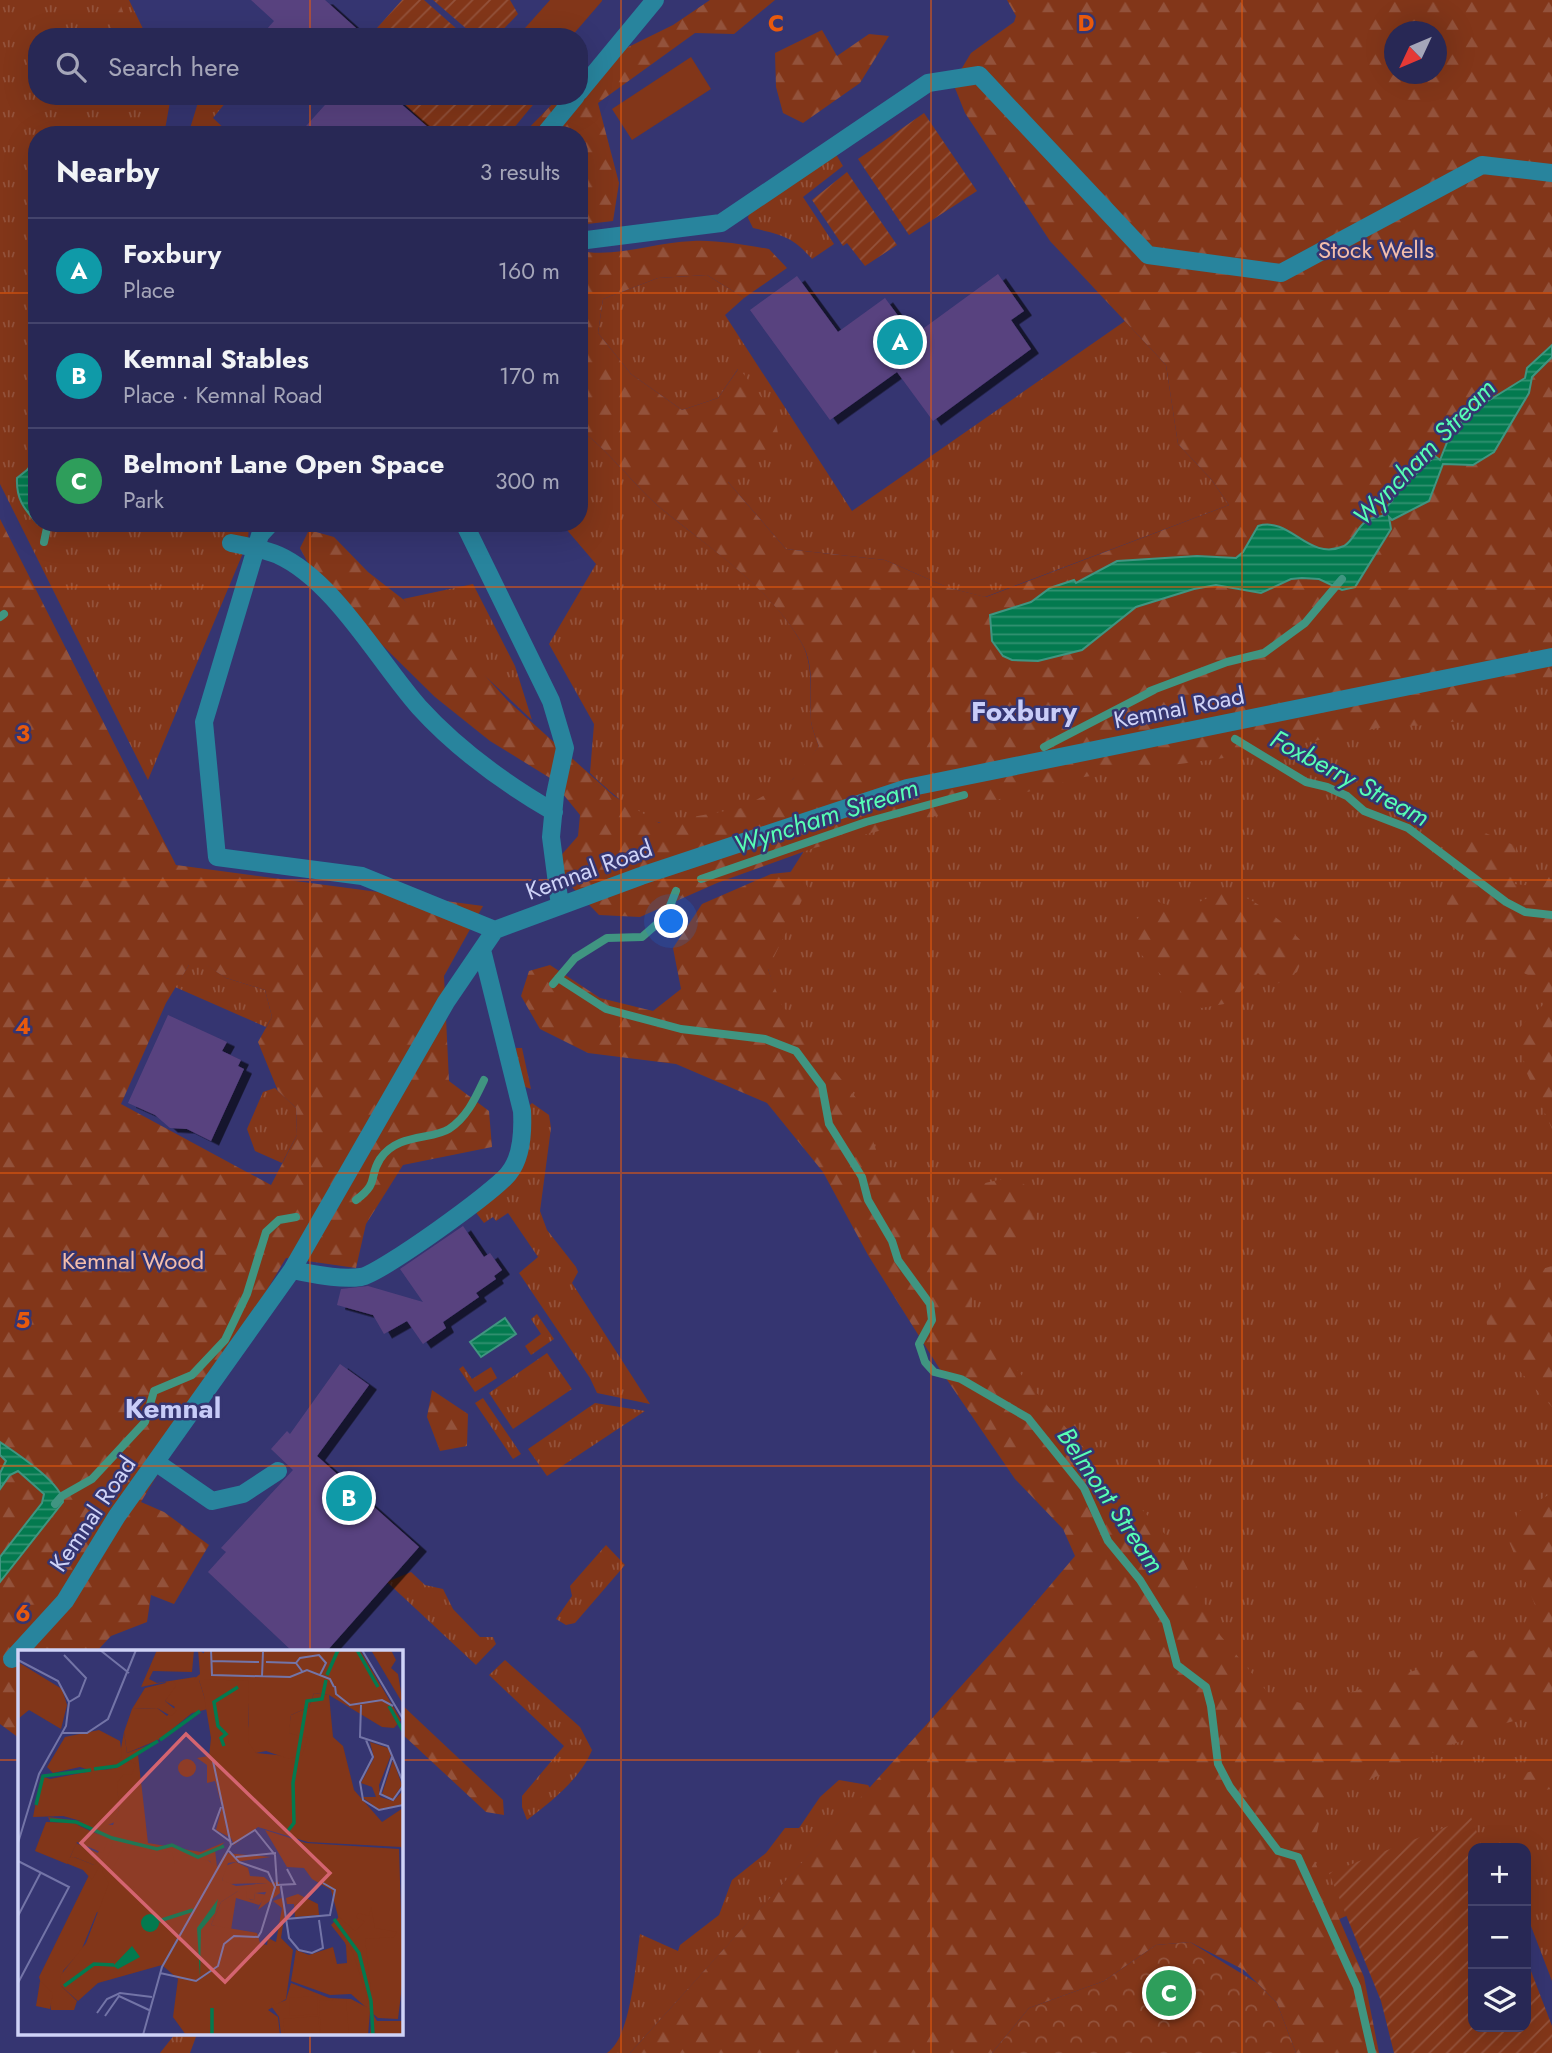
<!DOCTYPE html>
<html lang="en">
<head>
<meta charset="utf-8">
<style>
	:root { --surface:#282855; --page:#30305b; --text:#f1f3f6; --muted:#a5a6b9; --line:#44446c; --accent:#e69b98 }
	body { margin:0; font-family:Jost,sans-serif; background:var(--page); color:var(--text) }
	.controls { position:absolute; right:21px; bottom:21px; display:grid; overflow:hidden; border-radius:14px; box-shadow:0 7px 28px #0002 }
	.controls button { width:63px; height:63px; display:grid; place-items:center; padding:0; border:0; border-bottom:2px solid var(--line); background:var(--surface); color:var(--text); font:35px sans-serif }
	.compass { position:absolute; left:1384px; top:21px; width:63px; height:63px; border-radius:50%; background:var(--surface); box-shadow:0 7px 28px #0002; rotate:226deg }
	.you { position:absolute; left:672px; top:922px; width:24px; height:24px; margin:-18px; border:5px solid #fff; border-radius:50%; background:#1a73e8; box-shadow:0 0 0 10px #1a73e833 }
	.badge { display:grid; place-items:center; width:46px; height:46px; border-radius:50%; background:var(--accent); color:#fff; font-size:23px; font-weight:700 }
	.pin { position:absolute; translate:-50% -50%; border:4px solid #fff; box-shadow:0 2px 7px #0006 }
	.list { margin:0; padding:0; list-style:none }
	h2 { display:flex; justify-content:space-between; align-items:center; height:91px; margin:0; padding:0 28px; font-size:30px }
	h2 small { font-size:23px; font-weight:400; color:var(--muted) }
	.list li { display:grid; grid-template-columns:46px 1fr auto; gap:21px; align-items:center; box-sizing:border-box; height:105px; padding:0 28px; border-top:2px solid var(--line) }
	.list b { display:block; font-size:26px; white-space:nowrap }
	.list p { margin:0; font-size:23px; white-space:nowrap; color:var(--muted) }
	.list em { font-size:23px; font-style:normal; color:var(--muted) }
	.icon { flex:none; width:38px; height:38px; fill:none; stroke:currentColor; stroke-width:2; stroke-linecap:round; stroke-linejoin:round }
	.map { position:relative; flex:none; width:1552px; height:2053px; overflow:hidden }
	.search { position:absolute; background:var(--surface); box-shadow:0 7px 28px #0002; left:28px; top:28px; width:560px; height:77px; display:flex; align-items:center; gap:18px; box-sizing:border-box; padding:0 24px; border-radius:28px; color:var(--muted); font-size:26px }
	.panel { position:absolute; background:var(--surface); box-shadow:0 7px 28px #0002; left:28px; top:126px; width:560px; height:406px; border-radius:28px }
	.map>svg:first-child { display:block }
	.grass { fill:url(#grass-tufts) }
	.forest { fill:url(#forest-firs); fill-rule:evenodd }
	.park { fill:url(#park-crowns) }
	.garden { fill:url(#garden-furrows) }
	.pitch { fill:#823619 }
	.water { fill:url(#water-rules); stroke:#409581; stroke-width:2 }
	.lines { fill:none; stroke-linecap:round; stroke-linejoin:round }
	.stream { stroke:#409581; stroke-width:8 }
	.building { fill:#59427f; filter:url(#shadow) }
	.minor { stroke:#28849d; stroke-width:18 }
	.grid { fill:none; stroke:#e8590c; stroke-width:2; stroke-opacity:0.55 }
	.labels { text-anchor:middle; stroke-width:5; stroke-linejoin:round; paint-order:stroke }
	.park-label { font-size:24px; fill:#f4bdaa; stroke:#353571 }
	.street-label { font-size:24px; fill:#cfd3f7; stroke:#353571 }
	.water-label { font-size:26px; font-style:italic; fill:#57feb5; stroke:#353571 }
	.quarter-label { font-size:28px; font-weight:bold; fill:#c8ccf8; stroke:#353571 }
	.inset-river { fill:none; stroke:#037a4f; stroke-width:3.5 }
	.inset-road { fill:none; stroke:#7374a7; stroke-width:2 }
	.view { fill:#d46470; fill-opacity:0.15; stroke:#d46470; stroke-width:3.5 }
	.inset-edge { fill:none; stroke:#cfd3f7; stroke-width:3.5 }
	.grid-label { font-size:23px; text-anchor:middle; font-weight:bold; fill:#e8590c; stroke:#353571; stroke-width:5; stroke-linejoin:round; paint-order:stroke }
</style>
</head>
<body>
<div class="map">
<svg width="1552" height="2053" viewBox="0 0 1552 2053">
	<defs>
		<pattern id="grass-tufts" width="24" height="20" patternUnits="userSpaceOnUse" patternTransform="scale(1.75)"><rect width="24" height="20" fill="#823619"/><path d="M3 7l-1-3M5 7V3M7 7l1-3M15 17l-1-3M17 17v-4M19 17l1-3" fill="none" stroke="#93523b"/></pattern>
		<pattern id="forest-firs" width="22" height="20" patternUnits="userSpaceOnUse" patternTransform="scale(1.75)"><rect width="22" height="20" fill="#823619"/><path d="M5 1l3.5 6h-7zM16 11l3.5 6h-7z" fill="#93523b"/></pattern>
		<pattern id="park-crowns" width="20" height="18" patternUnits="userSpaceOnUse" patternTransform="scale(1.75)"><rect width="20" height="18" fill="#823619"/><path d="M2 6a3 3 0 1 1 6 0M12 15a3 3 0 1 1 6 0" fill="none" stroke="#93523b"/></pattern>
		<pattern id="garden-furrows" width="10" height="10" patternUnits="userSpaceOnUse" patternTransform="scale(1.75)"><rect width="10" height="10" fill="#823619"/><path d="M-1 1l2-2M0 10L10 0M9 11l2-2" fill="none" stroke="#93523b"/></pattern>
		<pattern id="water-rules" width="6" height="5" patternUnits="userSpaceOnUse" patternTransform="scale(1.75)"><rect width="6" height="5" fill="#037a4f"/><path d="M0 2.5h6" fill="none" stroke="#339272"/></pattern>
		<filter id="shadow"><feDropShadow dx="8" dy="4.5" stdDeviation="0" flood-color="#0009"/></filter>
	</defs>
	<rect width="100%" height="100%" fill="#353571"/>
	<!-- grass -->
	<path class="grass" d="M0,0H129L147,37H37V96H171L164,135H37V523H249L248,541L148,780L0,484Z
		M200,96H231L213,118L231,135H188Z
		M834,151L843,166L803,197L834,244L812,259C792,236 782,235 753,228L748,218L751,206Z
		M707,275L744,298L725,315L852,511L1125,321L1166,365L1178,444L1211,479L1229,505L985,597L949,588L885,560L786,549L728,482L738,369L718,398L682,410L631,374L598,333L603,299L658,278Z
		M579,429C611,452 633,485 663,510C712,550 769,586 801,642C815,666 809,695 811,721C812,729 816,738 819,746C811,757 802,772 792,780C759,805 702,832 661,823C638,818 607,789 590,773L594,724L549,644L596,564L561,523H579Z
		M473,584L515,666L532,720L403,599Z
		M1552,674V1981L1526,1913V1848H1473V1861L1291,1940L1202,1633L793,1107L776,993L768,969L765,912L857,768Z
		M189,965H207L226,978L265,990L272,1017L266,1027L175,987Z
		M516,1048H522L531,1089L520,1085Z
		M275,1088L296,1108L297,1135L282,1163L255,1151L247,1129L263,1092Z
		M532,1103L549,1115L551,1128L540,1211L547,1230L576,1267L578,1272L572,1283L650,1404L597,1393L590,1378L519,1273L538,1257L508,1213L496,1221L493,1217L484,1223L474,1210L511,1181L526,1109Z
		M537,1314L554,1339L531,1355L525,1346L541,1334L531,1319Z
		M547,1353L572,1389L513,1429L489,1393Z
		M463,1366L472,1379L491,1367L497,1378L475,1392L459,1369Z
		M483,1398L521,1454L513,1459L475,1403Z
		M595,1403L645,1411L547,1476L528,1449Z
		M606,1545L625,1565L575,1623L566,1625L556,1619L572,1596L570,1586Z
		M411,1572L425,1585L443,1589L453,1609L480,1637H493L496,1644L476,1665L387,1582Z
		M505,1660L580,1727L592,1750C581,1778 551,1802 527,1820L522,1807V1796L564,1746L489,1675Z
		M839,1780L868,1785L870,1788L630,2053H607C632,2036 635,1964 640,1934L678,1951L680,1945L719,1915L732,1880L766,1853L785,1828H799L820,1797Z
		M175,2034H197L190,2053H160Z"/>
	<!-- forest -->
	<path class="forest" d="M95,0H119L130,32L117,36Z
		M710,0H775L734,34L695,33L598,103L619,183L613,221L579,225V135H522L560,96H579L610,56L673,25Z
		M1007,0H1552V684L1538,679L1507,695L1477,718L1431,725L1383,727L1246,755L1084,777L814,848L717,883L640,917L599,915L569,884L557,860L578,836L580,815L550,778L490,741L435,697L318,582L300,548L309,530L334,537L368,572L449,635L507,700L614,796L659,823L742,808L793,779L819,746C816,738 812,729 811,721C809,695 816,666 801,642C768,586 712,550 663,510C633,485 611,452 579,429V251C618,258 655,242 693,241C718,240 744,245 769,249L787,268L744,298L707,275L658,278L603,299L598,333L631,374L682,410L718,398L739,368L775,415L779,440L728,482L786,549L885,560L949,588L986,597L1229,505L1211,479L1178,444L1166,365L1050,241L965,113L953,83L971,53L1014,22L1016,16ZM1394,32H1436V74H1394Z
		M822,30L837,56L869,34L889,36L860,83L803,123L783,113L776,87L775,53Z
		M0,519L176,865L483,906L444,976L449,1081L489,1111L492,1147L403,1165L366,1224L356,1268L286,1258L141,1502L164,1512L209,1545L174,1604L151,1595L147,1622L111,1636L96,1652H19V1738L0,1724ZM189,965H206L226,978L265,990L272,1017L258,1042L278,1091L296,1108L297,1135L271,1185L121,1104L166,1003Z
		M1483,832L1516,846L1515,884L1543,887L1552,871V1129L1525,1069L1520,1027L1545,1003L1528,975L1495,960L1458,929L1445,900L1464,870L1447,839Z
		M799,871L808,888L768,969L781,1004L861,1104L881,1165L909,1208L941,1213L985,1183L1016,1176L1039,1200L1034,1228L973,1283L971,1315L1073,1436L1177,1547L1220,1635L1269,1694L1311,1706L1518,1635L1535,1605L1508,1539L1518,1512L1552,1493V1710L1503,1724L1400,1766L1344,1791L1321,1814L1312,1855L1364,1977L1379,2053H1296L1277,2003L1244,1970L1190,1942L1156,1945L1104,1981L1029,2008L992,2053H630L1019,1622L1075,1556L1063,1529L1015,1479L941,1371L868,1255L823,1172L767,1103L676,1064L588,1053L540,1029L521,996L529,971L550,965L600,998L653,1011L681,989L673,948L702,904L771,874Z
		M1225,890C1259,899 1283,922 1307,947L1297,972L1272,987L1258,973L1230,1003L1201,1008L1165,979L1130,943L1136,920L1156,901L1182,910Z
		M1552,1266V1407L1489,1337L1485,1312L1505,1280Z
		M432,1390L468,1414L467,1446L440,1451L427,1417Z
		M401,1704L503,1800L504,1815L486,1812L401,1733Z
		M1552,1766V1789L1535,1791L1490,1782Z"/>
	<!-- park -->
	<path class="park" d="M1190,1942L1257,1983L1277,2003L1296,2053H992L1029,2008L1104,1981L1156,1945Z"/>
	<!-- garden -->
	<path class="garden" d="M402,0H424L466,37H369Z
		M433,0H510L518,14L496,37H476Z
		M396,96H533L537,100L508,135H488L482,130L478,135H436Z
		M924,113L977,191L909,235L858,159Z
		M847,172L897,245L865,266L847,243L843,246L812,200Z
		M1471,1817L1483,1848H1473V2027H1526V1958L1552,2026V2053H1394L1381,2001L1329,1873Z"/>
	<!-- pitch -->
	<path class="pitch" d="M550,0H602V1L571,37H517Z
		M691,57L711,89L632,140L612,109Z"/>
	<!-- water -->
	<path class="water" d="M1552,345V357L1532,377L1529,393L1494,452L1473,465L1443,464L1429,501L1392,520L1389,517L1391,529L1355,587L1342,590L1319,579L1302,578L1291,579L1261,593L1216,585L1194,589L1136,607L1082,650L1038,661L1012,660L1003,656L992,641L990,615L1031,602L1050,588L1074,580L1076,583L1117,561L1197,556L1236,558L1243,552L1258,526C1291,516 1308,562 1344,546C1353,541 1357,528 1365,522C1372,516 1378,518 1385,515L1382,512L1392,501L1399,483L1414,476L1435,456L1440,460L1448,440L1467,414L1525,378L1527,368Z
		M37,457V523C23,508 16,498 17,478L27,470Z
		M505,1318L516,1334L481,1357L470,1342Z
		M0,1442C16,1453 62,1483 63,1502L0,1582V1557L42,1503L44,1494L18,1471L10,1475L0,1489V1473L6,1461L0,1455Z"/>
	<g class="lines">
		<!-- stream -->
		<path class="stream" d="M44,542L48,523
			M0,617L4,614
			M1150,691L1227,662L1264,653L1305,623L1342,579
			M1235,739L1306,782L1327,787L1347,796L1364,811L1408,828L1506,902L1525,912L1552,915
			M1044,747L1154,690
			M701,879L866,822L964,795
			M558,978L606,1009L681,1029L765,1039L796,1051L822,1086L829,1124L862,1177L868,1200L892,1241L898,1260L930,1304L932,1320L919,1344L925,1362L934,1372L961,1379L1028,1418L1084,1488L1108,1541L1140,1580L1166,1622L1177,1665L1206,1687L1211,1706L1218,1764L1230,1787L1278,1851L1298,1857L1357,1987L1372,2053
			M553,984L575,958L607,938L642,937L666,916L676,891
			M356,1200C380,1182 368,1178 380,1159C397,1133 432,1140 449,1129C467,1117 475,1099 484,1080
			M55,1504L62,1496L92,1479L145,1422L154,1391L192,1375L225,1340L247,1294L266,1232L279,1220L296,1217"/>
	</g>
	<!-- building -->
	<path class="building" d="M251,0H325L366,37H260L274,21Z
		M333,96H392L437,135H298Z
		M998,274L1024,311L1011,320L1031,349L933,421L897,372L830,420L750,310L797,276L838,332L885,298L913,336Z
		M168,1015L227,1042L222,1051L241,1060L238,1066L244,1069L211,1141L187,1129L170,1128L155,1115L128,1103Z
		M463,1226L484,1257L490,1253L502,1270L494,1276L496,1279L476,1293L479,1297L443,1322L446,1328L423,1344L407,1321L384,1334L373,1315L337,1305L341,1289L368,1286L423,1302L400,1269Z
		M340,1364L369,1385L317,1456L419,1547L326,1652H293L208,1572L226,1552L221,1548L293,1470L271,1449L287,1431L290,1434Z"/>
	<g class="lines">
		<!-- minor -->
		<path class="minor" d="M579,92L655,0
			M544,135L576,96
			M579,241L721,223L928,83L979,75L1148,255L1281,273L1482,165L1552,173
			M271,523L260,535L204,722L217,857L362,876L495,930
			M464,523L551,701L565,748L555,795L551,837L560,906
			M231,543C247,546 263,549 278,555C334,580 379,662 419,707C458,750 504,783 554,812
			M292,1270C314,1274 339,1280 361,1277C380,1274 497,1190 509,1173C522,1157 523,1130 522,1111L482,950
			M157,1463L212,1501L243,1494L278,1471
			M12,1659L65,1601L117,1516L292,1270L446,1002L495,930L641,876L907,788L1552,657"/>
	</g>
	<!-- grid -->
	<path class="grid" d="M310,0V37M621,0V2053M931,0V2053M1242,0V2053M310,96V135M0,293H37M579,293H1552M310,523V1652M0,587H1552M0,880H1552M0,1173H1552M0,1466H1552M0,1760H19M401,1760H1552M310,2034V2053"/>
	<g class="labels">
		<!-- park labels -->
		<g class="park-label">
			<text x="1376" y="258">Stock Wells</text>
			<text x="133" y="1269">Kemnal Wood</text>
		</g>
		<!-- street labels -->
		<g class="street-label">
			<text transform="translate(1179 708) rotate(-11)" y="8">Kemnal Road</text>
			<text transform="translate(589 870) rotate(-20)" y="8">Kemnal Road</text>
			<text transform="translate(93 1514) rotate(-56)" y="8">Kemnal Road</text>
		</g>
		<!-- water labels -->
		<g class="water-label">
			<text transform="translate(1424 452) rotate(-46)" y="9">Wyncham Stream</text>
			<text transform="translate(1350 778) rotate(28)" y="9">Foxberry Stream</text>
			<text transform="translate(826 816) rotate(-18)" y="9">Wyncham Stream</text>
			<text transform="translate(1111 1500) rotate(56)" y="9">Belmont Stream</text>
		</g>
		<!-- quarter labels -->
		<g class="quarter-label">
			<text x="1024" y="721">Foxbury</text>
			<text x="173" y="1418">Kemnal</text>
		</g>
	</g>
	<!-- overview -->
	<g transform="translate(18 1650)">
		<rect width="385" height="385" fill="#353571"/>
		<path d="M139,0H176L174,22L135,21L131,29L139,33L177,27L181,30L190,59L174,63L142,89L109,103L106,82L114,59L139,58L149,66L157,57L147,51L154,38L147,32L123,37ZM0,12L44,39L49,55L43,79L11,60L0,69ZM352,92L370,98L373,105L361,135L362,147L375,151L385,141V155L361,160L344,147H358L354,137L343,133L356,108ZM375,110L384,135L375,149L364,144ZM247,180L288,193L381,199L385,328L380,369L360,368L333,344L312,345L273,331L278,300L291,305L315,297L319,314L329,313L328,296L313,240L294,229L286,218L269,217ZM88,182L116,197L181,203L196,215L200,231L159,286H138L79,262L63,301L45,321L43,336L59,351L56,360H33L31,340L24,337L21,327L76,215L56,207L51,210L58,193L80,203ZM218,212L230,218L232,226L246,227L253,233L209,234L204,230L207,216ZM220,241H229L231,249L236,250L237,243L250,245L241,255L218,248L213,280L193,275L203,252Z" fill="#823619"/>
		<path d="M180,0L232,30L230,75L238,103L269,106L283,98L286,88L270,83L273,65L291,57L296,43L311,45L315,87L325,96L336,140L364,172L385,158V205L383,197L290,192L240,177L216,195L213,188L198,180L204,157L197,131L189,133V115L179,108L191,106L193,88L186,46L181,30L176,29L182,24ZM353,0H373L378,10L373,18L380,24L385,54ZM156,31L158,36L147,51L159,61L153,66L139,58L114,59L127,38ZM106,82L109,103L140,92L120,105L130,193L183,202L207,192L197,200L199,217L207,203L253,207L210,213L204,230L218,236L261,232L262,243L240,260L248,242L237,243L236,250L228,248L229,241H220L203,252L193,275L239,283L242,293L249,295L250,288L258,292L264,258L255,251L264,248L267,262L263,288L275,300L268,349L250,360L260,367L262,385H168L155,367L160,329L144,315L80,333L60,351L43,336L42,326L68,293L91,233L84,222L95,193L66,176L32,171L30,167L95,175L101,159L98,133L111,111L96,119L77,118L103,98ZM107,197L154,202L157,214L166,205L192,211L197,220L160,285L149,281L145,271H153L151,263H137L134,258L119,254V238L102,233V224L94,219ZM56,207L76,215L86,207L74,230L65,220L38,209ZM353,257L357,278L379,282L376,287L347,289L358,385H352L354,363L335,303L313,275L321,267L337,281L347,272L338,267L340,263L351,266ZM22,331L35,343L32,359L18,356Z" fill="#823619" fill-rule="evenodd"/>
		<path d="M186,0H342L383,70L376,78L364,77L311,45L296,43L291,57L273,65L271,83L290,88L284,105L271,109L248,101L238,103L230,92L231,31L186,29Z" fill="#823619"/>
		<path d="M81,80L102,91L104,106L98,114L77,120L96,119L111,111L118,114L114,124L105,125L99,133L101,159L97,172L85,177L45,166L15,167L23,126L32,129L74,121L62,117L35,123L29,117L47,87ZM273,333L311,348L333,349L352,359L359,371H385V385H358L352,362L350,385H263L261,367L253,356L268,350Z" fill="#823619"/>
		<path d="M160 118a9 9 0 1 1 18 0a9 9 0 1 1-18 0ZM28,172L55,173L90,189L85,203L59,192L49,214L17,201ZM280,244L300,254L301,265L277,267L276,254H269L268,248Z" fill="#823619"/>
		<path d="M299,346L300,364L272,366L271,348ZM328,349L331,385H303L301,351ZM300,366L302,385H267L265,369Z" fill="#823619"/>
		<path d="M200,249L197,263L183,280L182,327L179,278ZM123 273a9 9 0 1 1 18 0a9 9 0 1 1-18 0ZM114,296L122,307L100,319L95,316Z" fill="#037a4f"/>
		<path class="inset-river" d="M339,0L360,37M309,25L320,0M371,56L385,81M142,90L182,61M206,96L203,88L208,84L200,76L196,52L220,37M76,119L99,116L140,91M18,155L25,126L73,120M32,170L58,172L94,188L139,199L154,195L180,207L206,196M269,182L276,173L275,133L289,51L304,49L308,30M316,269L341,303L353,351L355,385M141,271L175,260M46,336L76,314L96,315M194,385V358"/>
		<path class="inset-road" d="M82,0L111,23M193,0L194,25L272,27L289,20L312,29L316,37M344,0L385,69M46,5L68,28L61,46L51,52M0,10L40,31L51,52L48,76L21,124L0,193M193,11L241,12M248,12L278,13M284,21L278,13L282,8L301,5L308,13L302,25M244,26L245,2M317,36L318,44L332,55L364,50L375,56M343,55L342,87L370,96L385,132M45,83H69L90,69L118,0M348,90L355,107L342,132L345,150L361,160L385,155M374,107L362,144L375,150L385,136M203,157L195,179L213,192M213,195L237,180L257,205L259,235L277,234L269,219M218,207L258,203M0,211L51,237L0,333M263,236L271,288L281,300L294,303L305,298L301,270M0,266L23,222M268,269L312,265L317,240L305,233M142,323L178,331L200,316L206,294L216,286L240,287L243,282L257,237L250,222L221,212L211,201M79,363L89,349L102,343L134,347M87,366L101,346L131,360M125,385L144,317L213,195L195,111"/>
		<path class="view" d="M168,84L312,223L207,332L63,193Z"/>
		<rect width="385" height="385" class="inset-edge"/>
	</g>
	<g class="grid-label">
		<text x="776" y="31">C</text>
		<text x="1086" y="31">D</text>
		<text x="23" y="741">3</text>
		<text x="23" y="1034">4</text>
		<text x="23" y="1328">5</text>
		<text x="23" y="1621">6</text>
	</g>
</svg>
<div class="controls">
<button>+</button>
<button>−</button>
<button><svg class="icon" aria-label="layers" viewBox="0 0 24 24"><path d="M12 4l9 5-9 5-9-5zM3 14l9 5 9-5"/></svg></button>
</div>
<svg class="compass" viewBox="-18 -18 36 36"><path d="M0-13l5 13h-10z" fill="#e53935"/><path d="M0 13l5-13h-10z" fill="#a5a6b9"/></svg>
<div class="you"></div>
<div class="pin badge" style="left:900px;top:342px;background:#0f9aa8">A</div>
<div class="pin badge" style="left:349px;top:1498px;background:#0f9aa8">B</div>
<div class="pin badge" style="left:1169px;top:1993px;background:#2e9e5b">C</div>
<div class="search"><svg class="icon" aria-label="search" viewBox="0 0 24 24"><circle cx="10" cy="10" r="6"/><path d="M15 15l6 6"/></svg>Search here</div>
<section class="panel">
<h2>Nearby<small>3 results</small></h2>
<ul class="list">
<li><span class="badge" style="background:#0f9aa8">A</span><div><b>Foxbury</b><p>Place</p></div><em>160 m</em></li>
<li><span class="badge" style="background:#0f9aa8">B</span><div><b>Kemnal Stables</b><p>Place · Kemnal Road</p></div><em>170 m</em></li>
<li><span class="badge" style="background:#2e9e5b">C</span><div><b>Belmont Lane Open Space</b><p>Park</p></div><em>300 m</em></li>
</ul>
</section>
</div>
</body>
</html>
